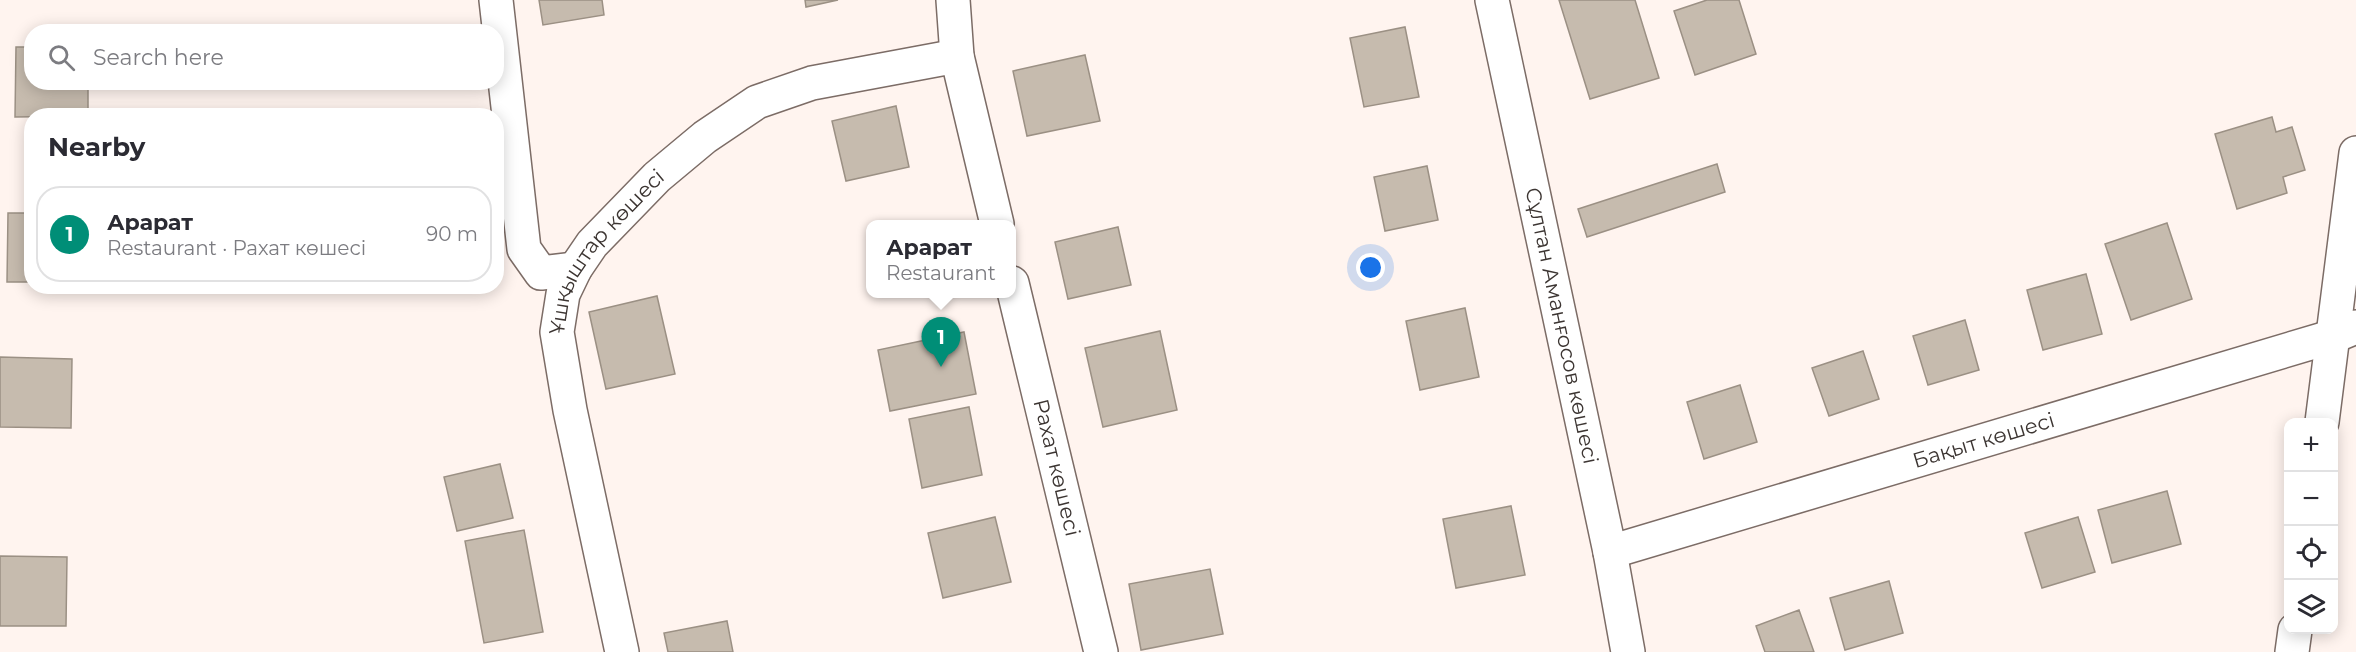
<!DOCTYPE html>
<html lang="en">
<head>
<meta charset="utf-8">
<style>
	:root { --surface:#fff; --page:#f7f7f7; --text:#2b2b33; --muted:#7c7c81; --line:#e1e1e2; --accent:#008e77 }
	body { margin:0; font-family:Montserrat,sans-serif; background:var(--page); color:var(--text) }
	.controls { position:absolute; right:18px; bottom:18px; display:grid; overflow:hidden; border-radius:12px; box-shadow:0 3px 15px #0003 }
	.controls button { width:54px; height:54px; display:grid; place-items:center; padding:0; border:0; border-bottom:2px solid var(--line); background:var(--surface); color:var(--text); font:30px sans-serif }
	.you { position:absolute; left:1371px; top:268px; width:21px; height:21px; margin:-15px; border:4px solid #fff; border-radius:50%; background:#1a73e8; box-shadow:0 0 0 9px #1a73e833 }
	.badge { display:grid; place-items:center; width:39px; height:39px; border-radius:50%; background:var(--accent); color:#fff; font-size:20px; font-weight:700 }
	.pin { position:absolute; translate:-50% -50px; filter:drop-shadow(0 2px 3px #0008) }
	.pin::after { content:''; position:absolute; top:32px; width:21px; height:18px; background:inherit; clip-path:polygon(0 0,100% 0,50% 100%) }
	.popup { position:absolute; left:866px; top:220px; width:150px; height:78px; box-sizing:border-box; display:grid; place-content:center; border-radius:12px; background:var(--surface); filter:drop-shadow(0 2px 4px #0005); font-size:20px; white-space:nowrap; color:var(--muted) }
	.popup b { font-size:22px; color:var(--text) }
	.popup::after { content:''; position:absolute; left:50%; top:100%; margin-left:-12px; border:12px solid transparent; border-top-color:var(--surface) }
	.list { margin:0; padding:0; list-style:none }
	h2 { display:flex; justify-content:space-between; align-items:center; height:78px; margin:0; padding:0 24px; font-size:26px }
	h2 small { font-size:20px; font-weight:400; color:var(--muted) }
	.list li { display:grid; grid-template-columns:39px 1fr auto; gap:18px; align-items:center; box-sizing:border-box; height:96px; margin:0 12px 12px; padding:0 12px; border:2px solid var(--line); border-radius:24px }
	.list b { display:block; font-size:22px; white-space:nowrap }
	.list p { margin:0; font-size:20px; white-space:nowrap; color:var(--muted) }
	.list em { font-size:20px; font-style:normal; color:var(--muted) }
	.icon { flex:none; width:33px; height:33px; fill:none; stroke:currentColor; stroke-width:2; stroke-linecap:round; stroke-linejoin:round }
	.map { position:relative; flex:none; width:2356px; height:652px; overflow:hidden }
	.search { position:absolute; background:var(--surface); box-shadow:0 3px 15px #0003; left:24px; top:24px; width:480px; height:66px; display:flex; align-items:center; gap:15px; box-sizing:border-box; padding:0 21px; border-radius:24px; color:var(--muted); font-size:22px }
	.panel { position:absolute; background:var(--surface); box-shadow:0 3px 15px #0003; left:24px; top:108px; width:480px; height:186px; border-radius:24px }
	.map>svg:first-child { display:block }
	.building { fill:#c6bbae; stroke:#9b9084; stroke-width:1.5 }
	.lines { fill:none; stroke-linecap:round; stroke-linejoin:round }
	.minor-casing { stroke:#7c6c66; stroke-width:36 }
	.minor { stroke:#fff; stroke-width:33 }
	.labels { text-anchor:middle; stroke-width:6; stroke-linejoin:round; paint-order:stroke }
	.street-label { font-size:21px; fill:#3c3532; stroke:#fff }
</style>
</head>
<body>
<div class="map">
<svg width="2356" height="652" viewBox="0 0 2356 652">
	<rect width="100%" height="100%" fill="#fff4ef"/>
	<!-- building -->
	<path class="building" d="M539,0H602L604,15L543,25Z
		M805,0H838L806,7Z
		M1559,0H1635L1659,78L1590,99Z
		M1707,0H1739L1756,54L1695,75L1674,11Z
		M1405,27L1419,97L1364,107L1350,38Z
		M16,47H32V82H88V116L15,117Z
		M1085,55L1100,121L1027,136L1013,71Z
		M896,106L909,167L846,181L832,121Z
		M2272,117L2276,132L2292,127L2305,170L2283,177L2287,193L2237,209L2215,134Z
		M1717,164L1725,192L1587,237L1578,209Z
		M1427,166L1438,220L1385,231L1374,177Z
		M8,213H32V282H7Z
		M2167,223L2192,299L2131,320L2105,244Z
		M1118,227L1131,285L1068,299L1055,242Z
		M2086,274L2102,334L2043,350L2027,290Z
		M657,296L675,374L606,389L589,312Z
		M1465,308L1479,377L1420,390L1406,321Z
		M1965,320L1979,370L1928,385L1913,336Z
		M1160,331L1177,410L1103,427L1085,348Z
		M964,332L976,394L890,411L878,350Z
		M1863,351L1879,399L1829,416L1812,368Z
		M0,357L72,359L71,428L0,427Z
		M1740,385L1757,442L1704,459L1687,402Z
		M969,407L982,475L922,488L909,419Z
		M500,464L513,518L457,531L444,477Z
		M2167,491L2181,544L2112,563L2098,510Z
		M1511,506L1525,575L1456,588L1443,519Z
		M995,517L1011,582L943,598L928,533Z
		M2078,517L2095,572L2042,588L2025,533Z
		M524,530L543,632L484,643L465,541Z
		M0,556L67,557L66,626H0Z
		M1210,569L1223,634L1141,650L1129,584Z
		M1889,581L1903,633L1845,650L1830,598Z
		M1799,610L1814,652H1765L1756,626Z
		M727,621L733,652H668L664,633Z"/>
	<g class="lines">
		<defs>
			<g id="minor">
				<path d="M496,0L524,249L541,273L575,269"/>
				<path d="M953,0L957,56L997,224"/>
				<path id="s1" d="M1492,0L1610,552L1628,652"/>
				<path id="s2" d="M1012,283L1101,652"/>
				<path d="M2322,422L2356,153"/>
				<path id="s3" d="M1610,552L2334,336L2356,327"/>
				<path id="s4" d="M622,652L570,410L557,332L563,294L575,269L592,244L657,177L705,137L757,102L812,83L957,56"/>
				<path d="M2292,652L2295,630"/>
			</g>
		</defs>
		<!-- minor casing -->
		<use href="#minor" class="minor-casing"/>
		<!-- minor -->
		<use href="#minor" class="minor"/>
	</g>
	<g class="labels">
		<!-- street labels -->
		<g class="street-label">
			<text dy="7" stroke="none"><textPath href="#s4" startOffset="423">Ұшқыштар көшесі</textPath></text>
			<text dy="7" stroke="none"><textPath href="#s1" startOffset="333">Сұлтан Аманғосов көшесі</textPath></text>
			<text dy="7" stroke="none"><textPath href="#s3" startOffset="390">Бақыт көшесі</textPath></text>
			<text dy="7" stroke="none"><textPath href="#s2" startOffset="190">Рахат көшесі</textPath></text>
		</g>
	</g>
</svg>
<div class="controls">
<button>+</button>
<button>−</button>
<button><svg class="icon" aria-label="locate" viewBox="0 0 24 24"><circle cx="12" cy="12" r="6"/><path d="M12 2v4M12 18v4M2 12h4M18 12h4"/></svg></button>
<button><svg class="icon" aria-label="layers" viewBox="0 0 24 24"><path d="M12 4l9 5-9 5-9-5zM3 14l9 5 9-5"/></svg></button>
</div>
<div class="you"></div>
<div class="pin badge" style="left:941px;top:367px">1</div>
<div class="popup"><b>Арарат</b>Restaurant</div>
<div class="search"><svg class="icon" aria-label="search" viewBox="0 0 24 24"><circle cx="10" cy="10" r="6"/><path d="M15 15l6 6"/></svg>Search here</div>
<section class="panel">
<h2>Nearby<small></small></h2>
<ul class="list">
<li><span class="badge">1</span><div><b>Арарат</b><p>Restaurant · Рахат көшесі</p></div><em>90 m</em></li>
</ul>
</section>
</div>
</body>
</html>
